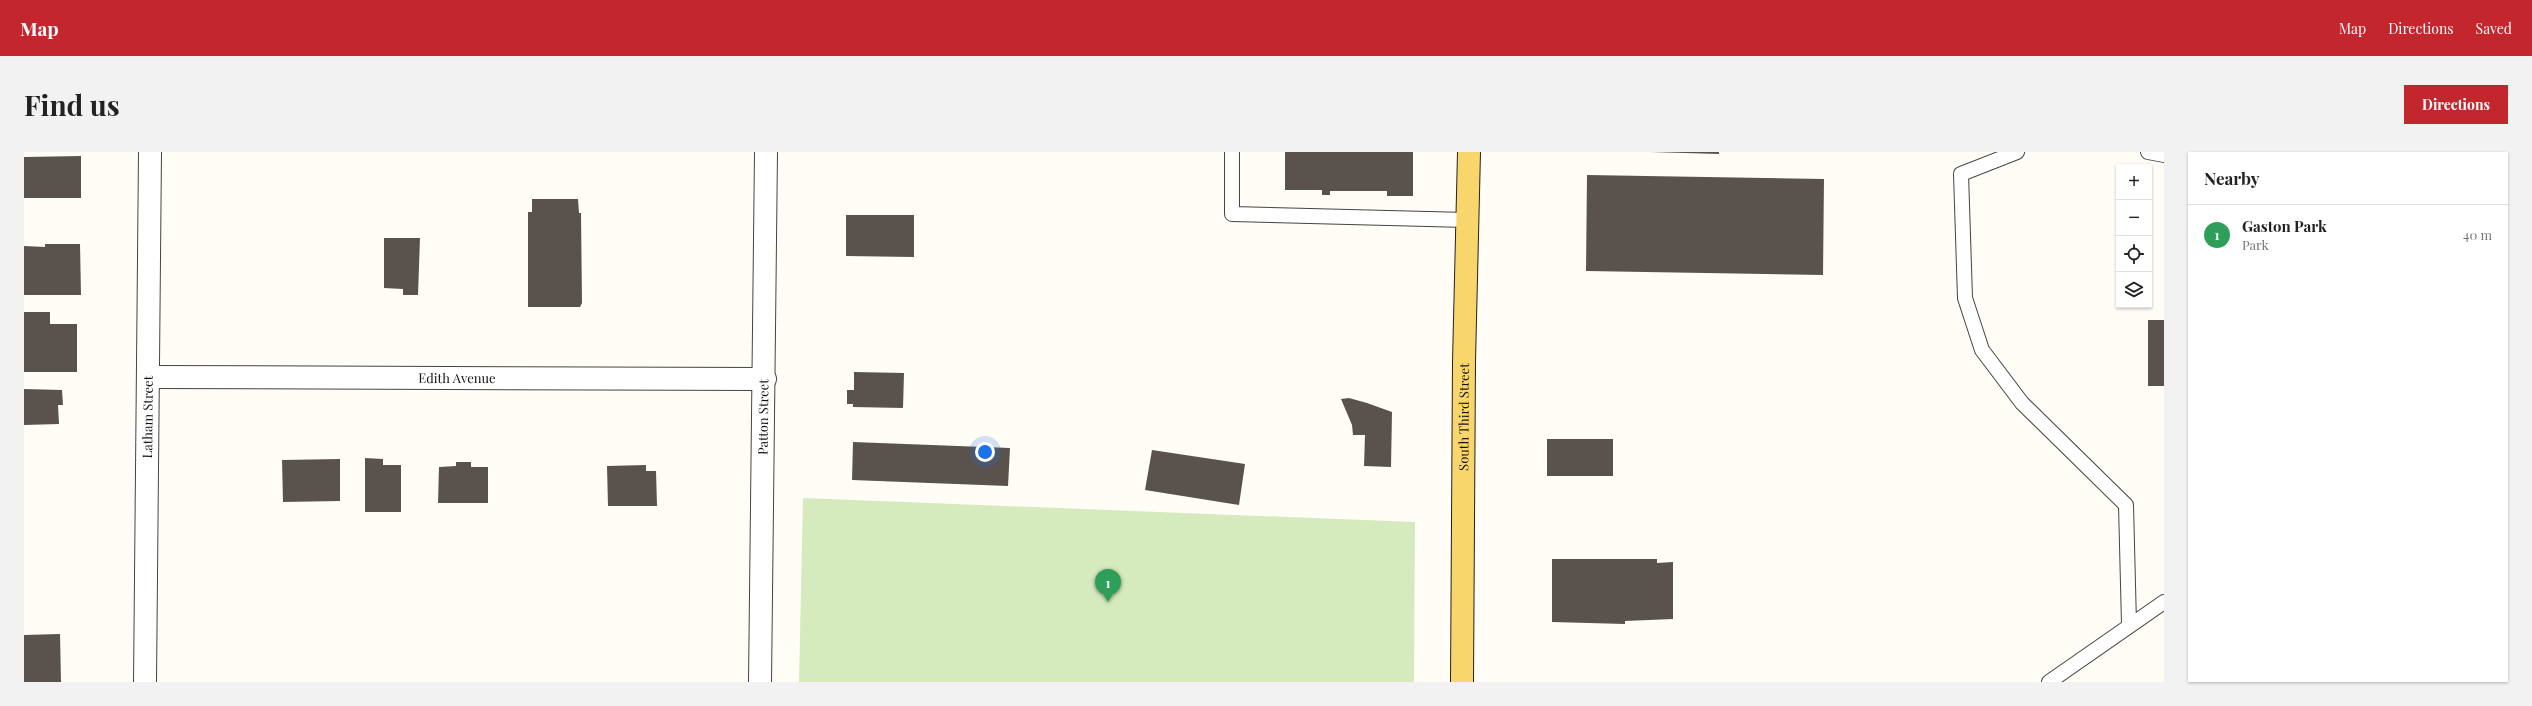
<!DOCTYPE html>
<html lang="en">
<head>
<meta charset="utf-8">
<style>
	:root { --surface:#fff; --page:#f2f2f2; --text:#222; --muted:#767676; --line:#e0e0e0; --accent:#c4262e }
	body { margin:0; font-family:"Playfair Display",serif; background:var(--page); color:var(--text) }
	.controls { position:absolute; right:12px; top:12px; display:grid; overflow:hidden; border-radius:0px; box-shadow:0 1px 3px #0004 }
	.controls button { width:36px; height:36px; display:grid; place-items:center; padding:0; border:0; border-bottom:1px solid var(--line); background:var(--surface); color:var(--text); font:20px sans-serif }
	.you { position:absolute; left:961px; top:300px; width:14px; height:14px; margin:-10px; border:3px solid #fff; border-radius:50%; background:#1a73e8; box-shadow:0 0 0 6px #1a73e833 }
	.badge { display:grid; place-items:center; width:26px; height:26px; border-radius:50%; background:var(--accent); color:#fff; font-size:13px; font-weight:700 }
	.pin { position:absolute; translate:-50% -33px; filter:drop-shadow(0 1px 2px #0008) }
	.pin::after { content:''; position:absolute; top:21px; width:14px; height:12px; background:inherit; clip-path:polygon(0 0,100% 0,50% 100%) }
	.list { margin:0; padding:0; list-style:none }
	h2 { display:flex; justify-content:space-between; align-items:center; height:52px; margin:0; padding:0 16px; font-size:17px }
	h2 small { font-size:13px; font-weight:400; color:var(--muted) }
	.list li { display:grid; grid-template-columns:26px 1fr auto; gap:12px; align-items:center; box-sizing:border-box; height:60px; padding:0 16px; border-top:1px solid var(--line) }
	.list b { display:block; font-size:15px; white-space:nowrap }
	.list p { margin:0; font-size:13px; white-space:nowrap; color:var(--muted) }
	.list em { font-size:13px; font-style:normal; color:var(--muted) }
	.icon { flex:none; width:22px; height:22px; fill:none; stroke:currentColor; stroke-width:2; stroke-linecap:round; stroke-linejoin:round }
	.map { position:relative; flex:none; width:2140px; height:530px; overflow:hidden; border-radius:0px }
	header { display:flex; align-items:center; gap:24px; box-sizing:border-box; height:56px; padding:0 20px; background:var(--accent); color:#fff }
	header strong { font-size:19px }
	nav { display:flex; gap:22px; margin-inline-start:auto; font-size:14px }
	.intro { display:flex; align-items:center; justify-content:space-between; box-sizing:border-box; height:96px; padding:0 24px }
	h1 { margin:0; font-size:28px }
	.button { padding:10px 18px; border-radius:0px; background:var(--accent); color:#fff; font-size:14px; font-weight:700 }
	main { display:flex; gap:24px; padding:0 24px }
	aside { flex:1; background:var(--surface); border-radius:0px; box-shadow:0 1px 3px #0004 }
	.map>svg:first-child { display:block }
	.green { fill:#d5ebbd }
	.building { fill:#5a524d }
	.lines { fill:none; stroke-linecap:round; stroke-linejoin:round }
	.lane-casing { stroke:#444; stroke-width:16 }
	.street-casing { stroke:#444; stroke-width:24 }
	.primary-casing { stroke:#222; stroke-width:24 }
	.lane { stroke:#fff; stroke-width:14 }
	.street { stroke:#fff; stroke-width:22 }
	.primary { stroke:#f9d66b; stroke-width:22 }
	.labels { text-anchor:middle; stroke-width:4; stroke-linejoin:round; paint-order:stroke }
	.street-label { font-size:13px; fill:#111; stroke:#fff }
</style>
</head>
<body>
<header>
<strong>Map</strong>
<nav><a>Map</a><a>Directions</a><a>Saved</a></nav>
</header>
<div class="intro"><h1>Find us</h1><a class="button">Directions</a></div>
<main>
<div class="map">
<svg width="2140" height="530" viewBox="0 0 2140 530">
	<rect width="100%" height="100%" fill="#fffdf5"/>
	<!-- green -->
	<path class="green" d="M779,346L1391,370L1390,530H775Z"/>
	<!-- building -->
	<path class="building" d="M1261,0H1389V44H1363V39H1306V43H1298V38H1261Z
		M1626,0H1695V2Z
		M57,4V46H0V5Z
		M1563,23L1800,27L1799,123L1562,119Z
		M508,47H554L555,61H557L558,151L556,155H504V60H508Z
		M822,63H890V105L822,104Z
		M360,86H396L394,143H379V137L360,136Z
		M21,92H56L57,143H0V94L21,95Z
		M0,160H26V172H53V220H0Z
		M2124,168H2140V234H2124Z
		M830,220L880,221L879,256L829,255V252H823V238H830Z
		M0,237L38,238L39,253H34L35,272L0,273Z
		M1325,246L1343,251L1368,260L1367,315L1340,314L1341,283H1329L1328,273L1317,247Z
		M1523,287H1589V324H1523Z
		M829,290L986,296L984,334L828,328Z
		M1128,298L1221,312L1215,353L1121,338Z
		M341,306L359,307V313H377V360H341Z
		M316,307V349L259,350L258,308Z
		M432,310H447V315H464V351H414L415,315L432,314Z
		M622,313V319H632L633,354H584L583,314Z
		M1528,407H1633V411L1649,410V467L1601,469V472L1528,470Z
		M36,482L37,530H0V483Z"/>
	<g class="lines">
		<defs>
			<path id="lane" d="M1208,0V62L1443,68
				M1993,0L1937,22L1941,146L1958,198L1998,251L2102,353L2105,472
				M2124,0L2140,3
				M2025,530L2140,450"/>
			<g id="street">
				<path id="s1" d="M124,225L741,227"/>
				<path id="s2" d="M121,530L126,0"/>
				<path id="s3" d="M736,530L742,0"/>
			</g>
			<g id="primary">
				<path id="s4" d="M1438,530L1440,210L1445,0"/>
			</g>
		</defs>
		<!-- lane casing -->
		<use href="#lane" class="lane-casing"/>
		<!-- street casing -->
		<use href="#street" class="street-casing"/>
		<!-- primary casing -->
		<use href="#primary" class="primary-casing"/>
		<!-- lane -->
		<use href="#lane" class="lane"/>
		<!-- street -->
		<use href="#street" class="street"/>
		<!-- primary -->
		<use href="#primary" class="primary"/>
	</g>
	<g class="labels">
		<!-- street labels -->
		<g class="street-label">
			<text dy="5" stroke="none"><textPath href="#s1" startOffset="309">Edith Avenue</textPath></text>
			<text dy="5" stroke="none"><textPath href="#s2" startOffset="265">Latham Street</textPath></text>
			<text dy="5" stroke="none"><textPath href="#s3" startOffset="265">Patton Street</textPath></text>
			<text dy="5" stroke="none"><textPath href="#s4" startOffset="265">South Third Street</textPath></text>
		</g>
	</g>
</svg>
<div class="controls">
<button>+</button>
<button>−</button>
<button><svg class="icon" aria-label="locate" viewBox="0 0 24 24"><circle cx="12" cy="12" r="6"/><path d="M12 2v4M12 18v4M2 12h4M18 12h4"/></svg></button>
<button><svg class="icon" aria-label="layers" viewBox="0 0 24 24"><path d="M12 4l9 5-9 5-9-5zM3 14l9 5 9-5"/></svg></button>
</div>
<div class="you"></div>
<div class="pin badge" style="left:1084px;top:450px;background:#2e9e5b">1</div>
</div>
<aside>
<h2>Nearby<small></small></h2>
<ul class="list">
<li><span class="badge" style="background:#2e9e5b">1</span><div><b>Gaston Park</b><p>Park</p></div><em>40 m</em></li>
</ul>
</aside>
</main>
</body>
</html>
